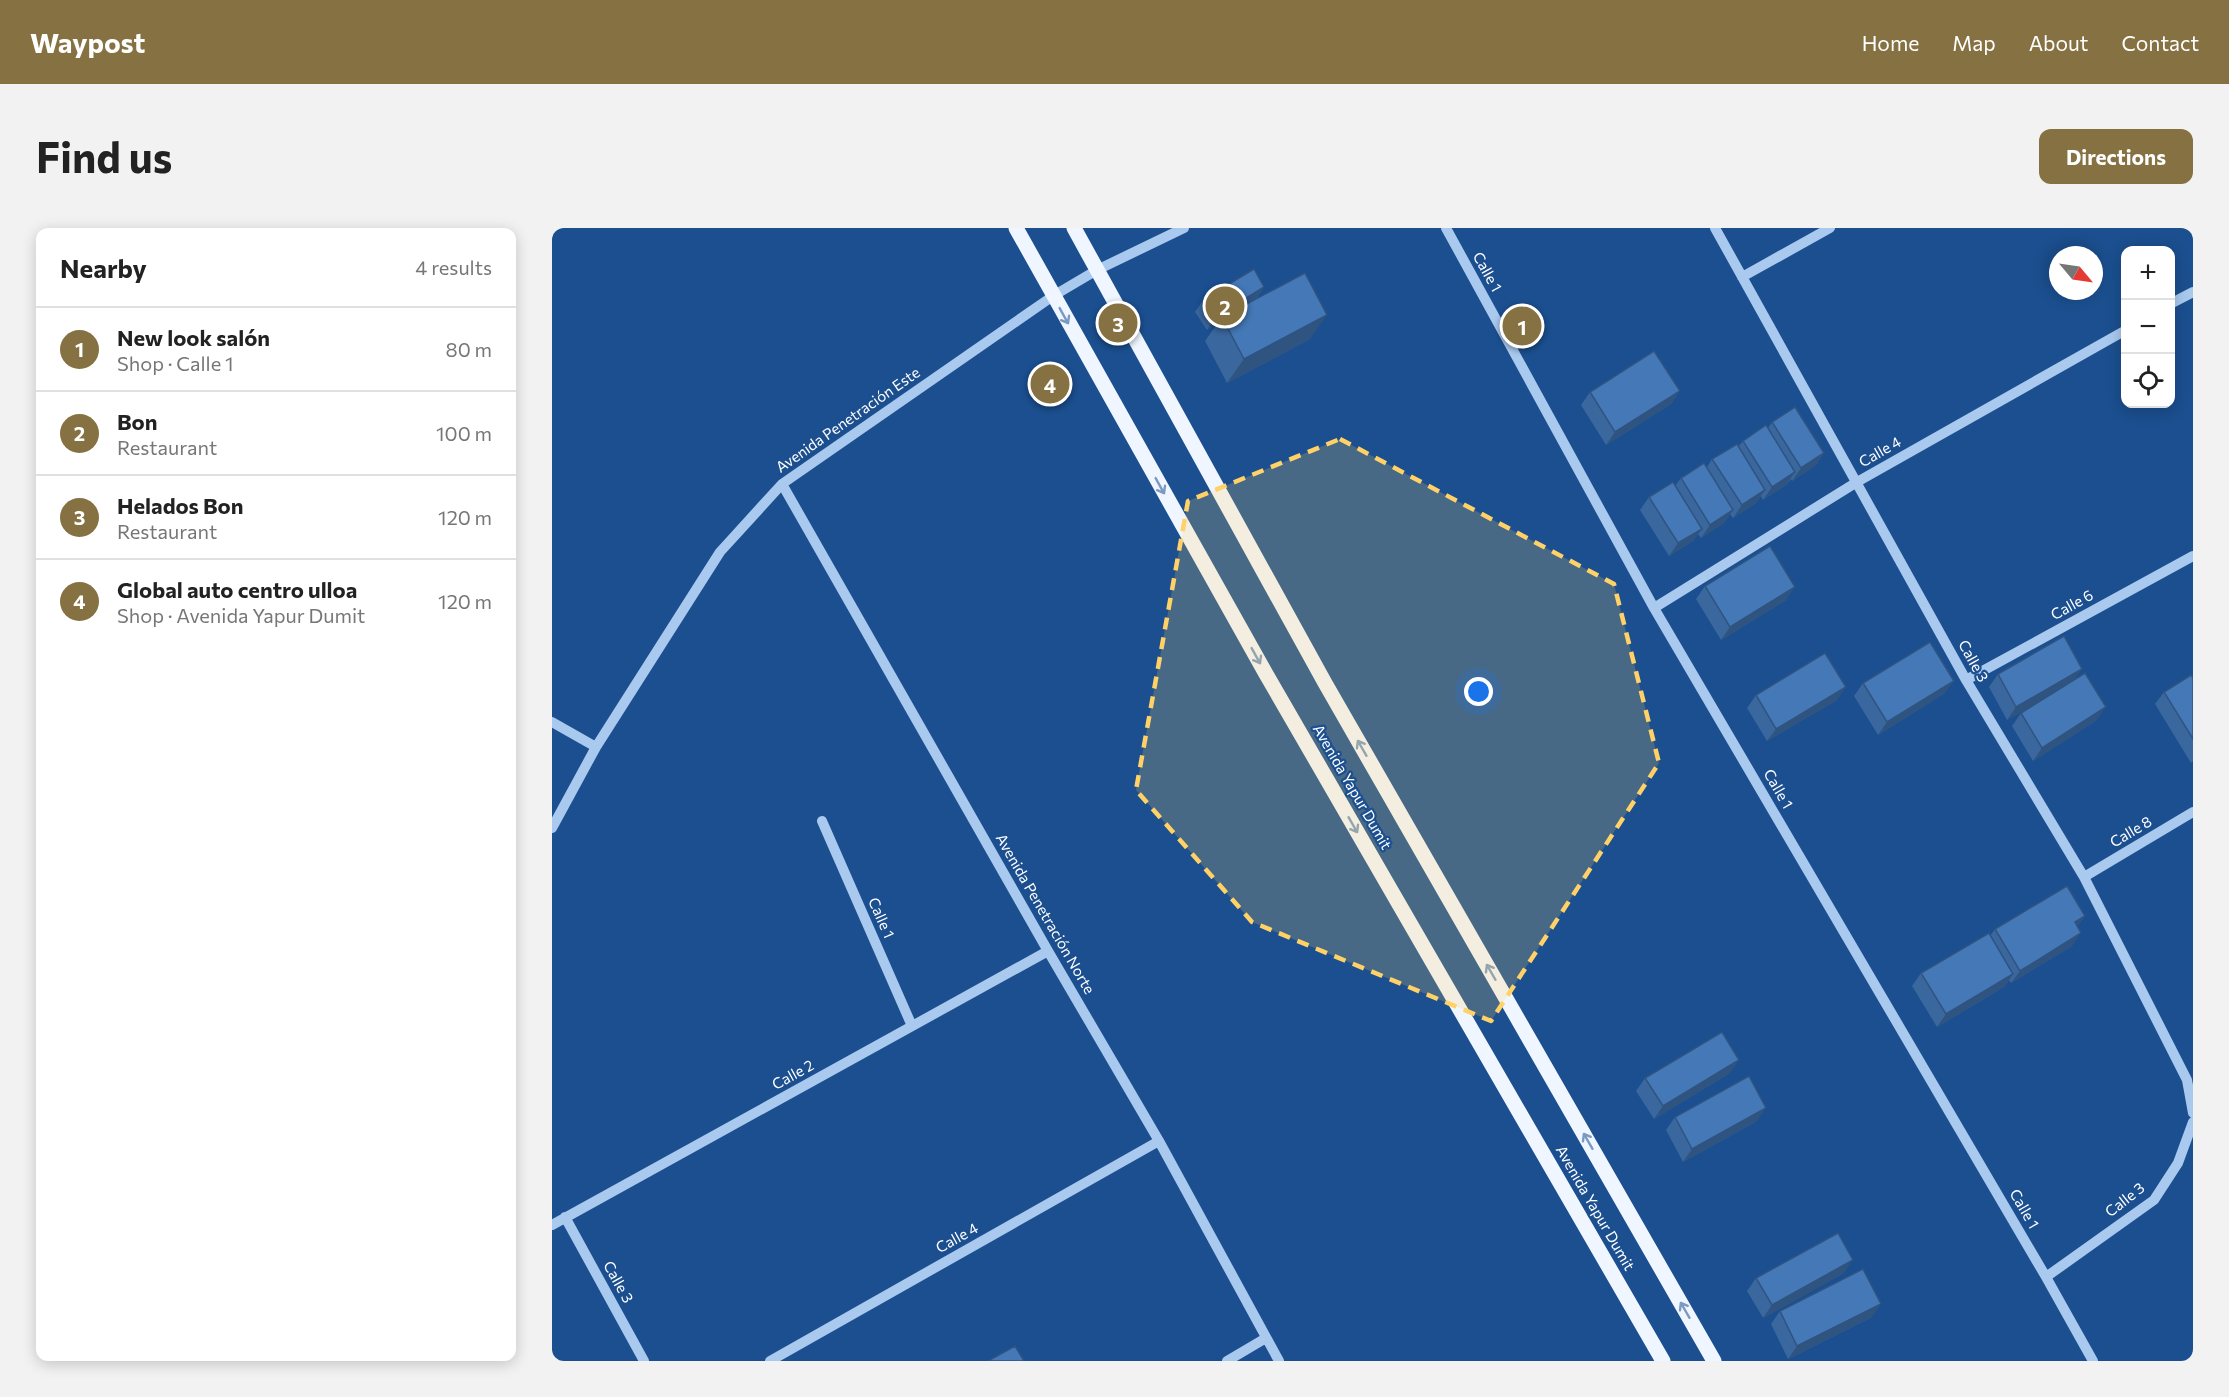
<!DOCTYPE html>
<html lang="en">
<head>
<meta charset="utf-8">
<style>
	:root { --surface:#fff; --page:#f2f2f2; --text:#222; --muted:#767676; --line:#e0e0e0; --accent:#857141 }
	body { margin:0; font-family:Commissioner,sans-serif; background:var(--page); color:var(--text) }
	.controls { position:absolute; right:18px; top:18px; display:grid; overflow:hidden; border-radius:12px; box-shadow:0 3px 15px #0003 }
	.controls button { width:54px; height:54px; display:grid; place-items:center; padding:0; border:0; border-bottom:2px solid var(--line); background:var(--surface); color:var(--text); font:30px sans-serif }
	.compass { position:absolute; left:1497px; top:18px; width:54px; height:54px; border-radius:50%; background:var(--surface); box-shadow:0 3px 15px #0003; rotate:119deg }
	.you { position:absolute; left:927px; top:464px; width:21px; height:21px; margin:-15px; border:4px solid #fff; border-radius:50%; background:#1a73e8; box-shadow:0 0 0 9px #1a73e833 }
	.badge { display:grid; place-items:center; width:39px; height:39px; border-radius:50%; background:var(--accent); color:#fff; font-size:20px; font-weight:700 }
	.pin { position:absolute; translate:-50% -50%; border:3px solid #fff; box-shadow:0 2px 6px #0006 }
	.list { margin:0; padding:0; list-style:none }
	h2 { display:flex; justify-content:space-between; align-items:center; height:78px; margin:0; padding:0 24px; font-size:26px }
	h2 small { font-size:20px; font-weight:400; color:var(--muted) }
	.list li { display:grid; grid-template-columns:39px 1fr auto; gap:18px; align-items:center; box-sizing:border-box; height:84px; padding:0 24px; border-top:2px solid var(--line) }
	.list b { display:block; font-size:22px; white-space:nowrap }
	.list p { margin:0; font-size:20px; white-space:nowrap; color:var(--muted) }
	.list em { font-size:20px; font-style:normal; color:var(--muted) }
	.icon { flex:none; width:33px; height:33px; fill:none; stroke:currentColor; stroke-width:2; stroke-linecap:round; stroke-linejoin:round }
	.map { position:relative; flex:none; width:1641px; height:1133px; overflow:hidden; border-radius:12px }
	header { display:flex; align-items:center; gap:36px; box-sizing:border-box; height:84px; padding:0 30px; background:var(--accent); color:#fff }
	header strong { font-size:28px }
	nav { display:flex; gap:33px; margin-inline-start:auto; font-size:21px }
	.intro { display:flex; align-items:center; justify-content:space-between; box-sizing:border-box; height:144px; padding:0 36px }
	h1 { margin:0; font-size:42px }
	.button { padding:15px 27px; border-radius:12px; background:var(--accent); color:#fff; font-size:21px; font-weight:700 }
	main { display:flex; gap:36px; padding:0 36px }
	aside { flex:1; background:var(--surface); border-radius:12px; box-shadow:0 3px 15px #0003 }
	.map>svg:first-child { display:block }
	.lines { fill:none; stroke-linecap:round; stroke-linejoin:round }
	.minor { stroke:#a9c9ee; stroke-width:10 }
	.major { stroke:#f0f6ff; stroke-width:15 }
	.wall { fill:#3a679d }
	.shaded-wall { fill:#305480 }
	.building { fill:#4478b7; stroke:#305480; stroke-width:1.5 }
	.oneway { stroke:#7b9ac1 }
	.marked { fill:#ffd166; fill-opacity:0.2; stroke:#ffd166; stroke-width:4.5; stroke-dasharray:12 8; stroke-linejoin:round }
	.labels { text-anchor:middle; stroke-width:4.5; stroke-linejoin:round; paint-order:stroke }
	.street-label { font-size:15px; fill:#fff; stroke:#1b4f8f }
</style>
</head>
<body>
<header>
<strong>Waypost</strong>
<nav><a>Home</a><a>Map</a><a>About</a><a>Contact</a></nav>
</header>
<div class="intro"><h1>Find us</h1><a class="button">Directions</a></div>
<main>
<aside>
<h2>Nearby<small>4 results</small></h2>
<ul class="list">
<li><span class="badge">1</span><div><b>New look salón</b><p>Shop · Calle 1</p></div><em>80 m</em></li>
<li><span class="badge">2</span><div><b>Bon</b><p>Restaurant</p></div><em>100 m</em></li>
<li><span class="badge">3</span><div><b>Helados Bon</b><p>Restaurant</p></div><em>120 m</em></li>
<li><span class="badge">4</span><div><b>Global auto centro ulloa</b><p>Shop · Avenida Yapur Dumit</p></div><em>120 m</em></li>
</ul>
</aside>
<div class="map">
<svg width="1641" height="1133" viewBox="0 0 1641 1133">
	<rect width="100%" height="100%" fill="#1b4f8f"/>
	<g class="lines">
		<!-- minor -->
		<path class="minor" d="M894,0L1102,380L1494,1049L1541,1133
			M1163,0L1414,452L1532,649L1635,852L1641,885
			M1190,49L1278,0
			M1618,76L1641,64
			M230,256L496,723L607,913L727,1133
			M1102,380L1305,254L1574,102
			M1414,452L1641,328
			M0,494L44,519
			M270,593L360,798
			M0,600L44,519L168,324L230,256L501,68L545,42L632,0
			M1532,649L1641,584
			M13,989L92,1133
			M0,997L496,723
			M1494,1049L1602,972L1626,935L1641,894
			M218,1133L607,913
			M675,1133L714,1110"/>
		<!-- major -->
		<path class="major" d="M464,0L714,446L1111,1133
			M522,0L773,455L1162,1133"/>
	</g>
	<!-- wall -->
	<path class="wall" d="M712,59L704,71L758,111L675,155L653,113L665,96L655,102L643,84L652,71Z
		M1128,163L1119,176L1054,217L1029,177L1038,164Z
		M1220,194L1272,225L1263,238L1240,253L1239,251L1234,257L1211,272L1209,268L1204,275L1181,290L1178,286L1172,295L1149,310L1146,306L1141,313L1117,328L1088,282L1097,269L1123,258L1129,250L1155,239L1160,231L1186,219L1191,213L1216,200Z
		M1153,358L1234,372L1169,412L1144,371Z
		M1446,446L1524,450L1545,492L1481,533L1460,498L1469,485L1483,476L1455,492L1437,459Z
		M1641,448V533L1639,535L1603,476L1612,464Z
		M1311,455L1393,465L1326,507L1302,468Z
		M1204,467L1285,472L1215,513L1195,480Z
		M1533,688L1525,699L1520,718L1459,755L1457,752L1452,759L1385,799L1360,758L1369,745L1438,708L1443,701Z
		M1178,845L1102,891L1084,863L1093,850Z
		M1123,889L1205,893L1131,934L1114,902Z
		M1292,1045L1211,1090L1195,1063L1204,1050Z
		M1228,1083L1320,1089L1236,1131L1219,1096Z"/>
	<!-- shaded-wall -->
	<path class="shaded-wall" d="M712,59L703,72L670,89L665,96L655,102L664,89Z
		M775,87L758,111L675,155L692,131Z
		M1128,163L1119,176L1054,217L1063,204Z
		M1272,225L1263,238L1240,253L1249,240Z
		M1243,244L1234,257L1211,272L1220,259Z
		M1213,262L1204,275L1181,290L1190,277Z
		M1181,282L1172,295L1149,310L1158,297Z
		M1150,301L1141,313L1117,328L1126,315Z
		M1243,359L1234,372L1169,412L1178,399Z
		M1530,441L1521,454L1455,492L1464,479Z
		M1402,453L1393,465L1326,507L1335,494Z
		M1294,459L1285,472L1215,513L1224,501Z
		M1554,479L1545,492L1481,533L1490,520Z
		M1533,688L1524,701L1523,694Z
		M1529,705L1520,718L1459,755L1468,743Z
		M1461,746L1452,759L1385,799L1394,786Z
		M1187,832L1178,845L1102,891L1111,878Z
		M1214,880L1205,893L1131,934L1140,921Z
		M1301,1032L1292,1045L1211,1090L1220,1077Z
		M1329,1076L1320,1089L1236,1131L1245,1118Z"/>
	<!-- building -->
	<path class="building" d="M702,41L712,59L664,89L652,71Z
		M753,45L775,87L692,131L670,89Z
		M1102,123L1128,163L1063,204L1038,164Z
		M1243,179L1272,225L1249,240L1220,194Z
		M1214,197L1243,244L1220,259L1191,213Z
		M1185,216L1213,262L1190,277L1160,231Z
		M1152,235L1181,282L1158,297L1129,250Z
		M1121,254L1150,301L1126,315L1097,269Z
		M1218,318L1243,359L1178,399L1153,358Z
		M1512,408L1530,441L1464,479L1446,446Z
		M1378,414L1402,453L1335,494L1311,455Z
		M1273,425L1294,459L1224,501L1204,467Z
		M1533,445L1554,479L1490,520L1469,485Z
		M1639,447L1641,450V511L1612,464Z
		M1515,658L1533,688L1523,694L1529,705L1468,743L1443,701Z
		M1437,705L1461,746L1394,786L1369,745Z
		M1170,804L1187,832L1111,878L1093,850Z
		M1197,848L1214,880L1140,921L1123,889Z
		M1286,1005L1301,1032L1220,1077L1204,1050Z
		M1311,1041L1329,1076L1245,1118L1228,1083Z
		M463,1118L472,1133H436Z"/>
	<!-- one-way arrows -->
	<defs><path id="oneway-shaft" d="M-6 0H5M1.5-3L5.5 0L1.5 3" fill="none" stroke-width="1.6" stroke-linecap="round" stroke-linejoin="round" transform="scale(1.5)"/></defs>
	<g class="oneway">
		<use href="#oneway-shaft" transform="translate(512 88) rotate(61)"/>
		<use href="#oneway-shaft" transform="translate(608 258) rotate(61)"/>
		<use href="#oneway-shaft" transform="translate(704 428) rotate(61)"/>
		<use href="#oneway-shaft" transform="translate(810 520) rotate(-120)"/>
		<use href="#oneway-shaft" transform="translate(801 597) rotate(60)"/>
		<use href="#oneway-shaft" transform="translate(939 744) rotate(-120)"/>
		<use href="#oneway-shaft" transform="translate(1036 913) rotate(-120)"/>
		<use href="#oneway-shaft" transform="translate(1133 1082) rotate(-120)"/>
	</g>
	<!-- marked area -->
	<path class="marked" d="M788,211L1062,356L1107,535L939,793L700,694L584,562L636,273Z"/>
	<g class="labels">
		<!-- street labels -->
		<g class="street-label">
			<text transform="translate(935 44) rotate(61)" y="5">Calle 1</text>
			<text transform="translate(296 192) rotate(-35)" y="5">Avenida Penetración Este</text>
			<text transform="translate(1328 224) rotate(-30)" y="5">Calle 4</text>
			<text transform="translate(1520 377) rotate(-29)" y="5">Calle 6</text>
			<text transform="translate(1421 433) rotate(61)" y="5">Calle 3</text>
			<text transform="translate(800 559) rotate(60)" y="5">Avenida Yapur Dumit</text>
			<text transform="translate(1226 561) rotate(60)" y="5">Calle 1</text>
			<text transform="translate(1579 604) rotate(-31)" y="5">Calle 8</text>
			<text transform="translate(493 686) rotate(60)" y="5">Avenida Penetración Norte</text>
			<text transform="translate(329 690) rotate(66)" y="5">Calle 1</text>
			<text transform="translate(241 847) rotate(-29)" y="5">Calle 2</text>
			<text transform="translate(1573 972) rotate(-38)" y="5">Calle 3</text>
			<text transform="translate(1043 980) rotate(60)" y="5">Avenida Yapur Dumit</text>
			<text transform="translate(1472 981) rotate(60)" y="5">Calle 1</text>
			<text transform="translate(405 1010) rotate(-29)" y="5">Calle 4</text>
			<text transform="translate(66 1054) rotate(61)" y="5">Calle 3</text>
		</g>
	</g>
</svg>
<div class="controls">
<button>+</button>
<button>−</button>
<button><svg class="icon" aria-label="locate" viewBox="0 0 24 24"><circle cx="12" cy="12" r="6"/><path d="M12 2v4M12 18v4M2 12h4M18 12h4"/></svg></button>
</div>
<svg class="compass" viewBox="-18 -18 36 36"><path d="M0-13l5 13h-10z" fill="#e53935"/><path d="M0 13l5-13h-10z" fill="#767676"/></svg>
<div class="you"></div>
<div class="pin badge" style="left:970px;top:98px">1</div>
<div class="pin badge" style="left:673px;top:78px">2</div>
<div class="pin badge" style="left:566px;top:95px">3</div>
<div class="pin badge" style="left:498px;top:156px">4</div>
</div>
</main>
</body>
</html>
